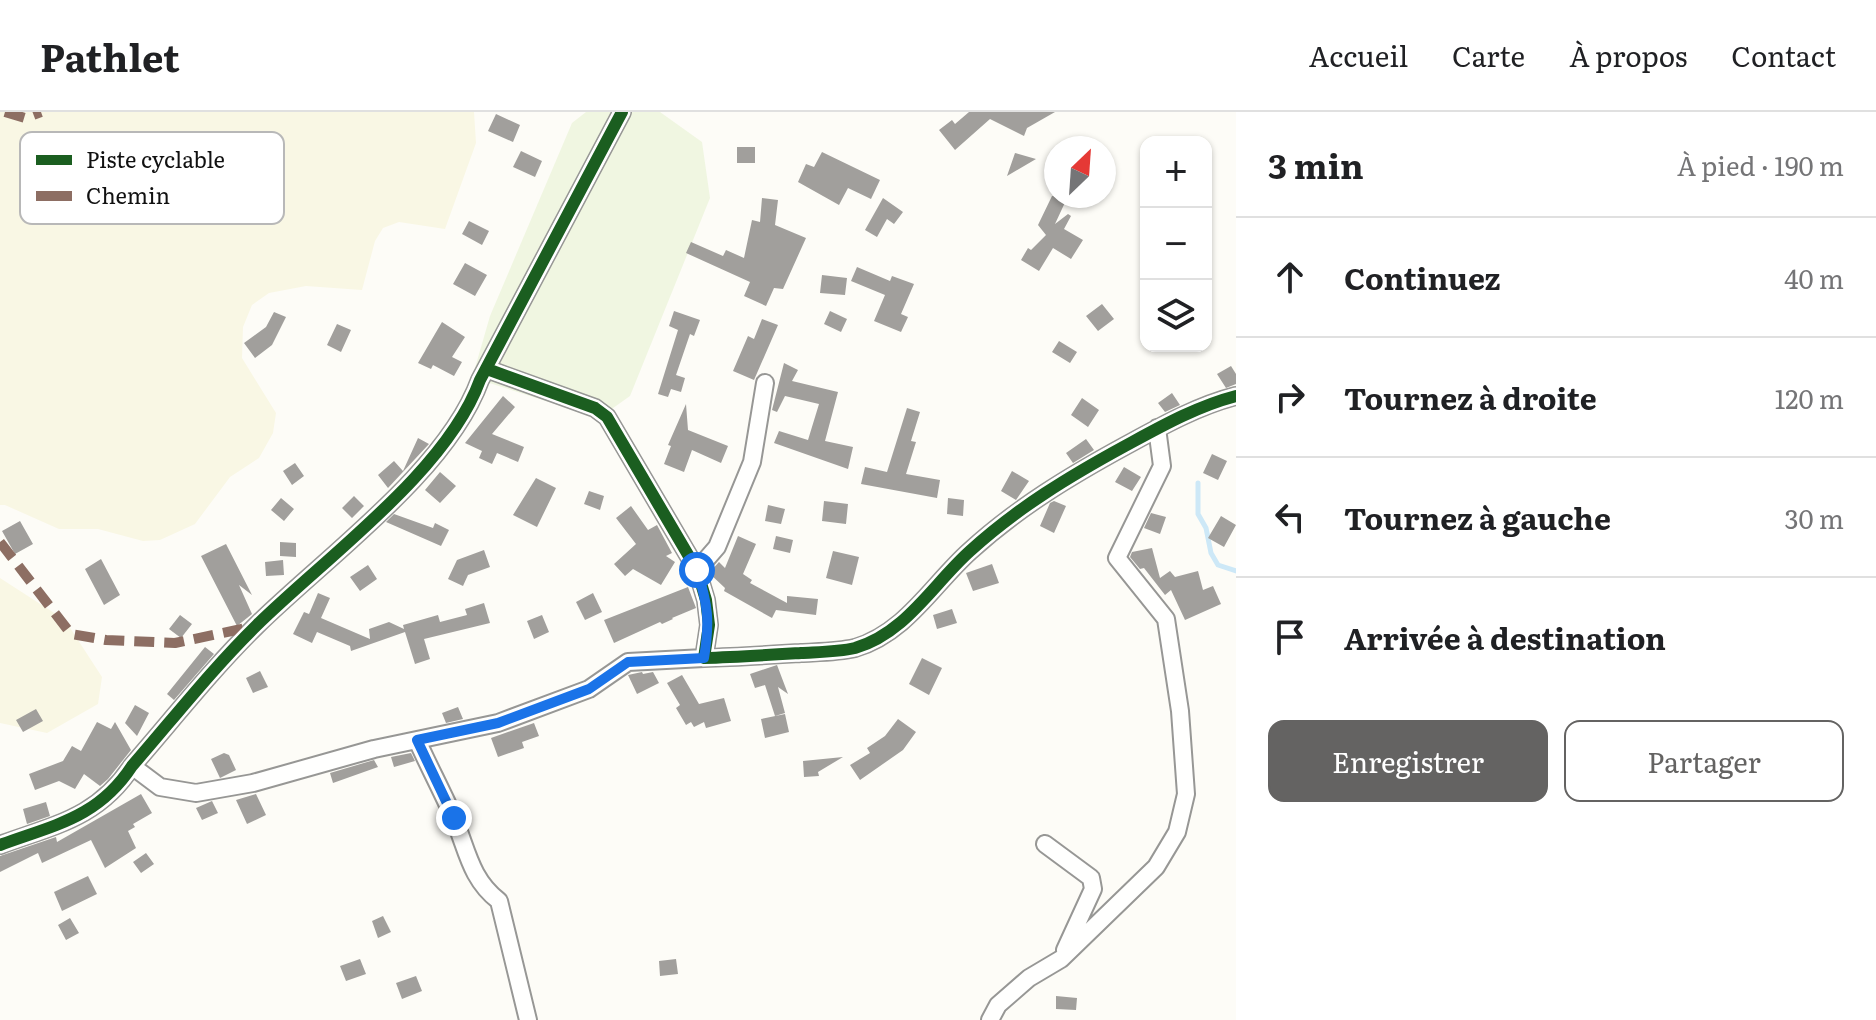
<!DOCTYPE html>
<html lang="fr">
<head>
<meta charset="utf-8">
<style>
	:root { --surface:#fff; --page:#f6f6f6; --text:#202124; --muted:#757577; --line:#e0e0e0; --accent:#646362 }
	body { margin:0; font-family:Literata,serif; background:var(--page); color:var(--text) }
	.controls { position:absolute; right:24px; top:24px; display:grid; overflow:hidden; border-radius:16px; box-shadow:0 2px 6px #0004 }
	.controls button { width:72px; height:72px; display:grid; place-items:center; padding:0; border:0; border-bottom:2px solid var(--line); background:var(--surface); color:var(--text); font:40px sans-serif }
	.compass { position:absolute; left:1044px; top:24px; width:72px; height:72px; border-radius:50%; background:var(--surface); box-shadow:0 2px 6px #0004; rotate:25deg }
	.stop { position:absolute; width:24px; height:24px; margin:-18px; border:6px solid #1a73e8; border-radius:50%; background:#fff }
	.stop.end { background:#1a73e8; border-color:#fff; box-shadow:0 2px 8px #0008 }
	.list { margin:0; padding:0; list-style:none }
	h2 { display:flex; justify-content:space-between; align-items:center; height:104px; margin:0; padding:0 32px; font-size:34px }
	h2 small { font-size:26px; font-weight:400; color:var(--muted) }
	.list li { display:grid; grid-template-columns:52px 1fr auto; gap:24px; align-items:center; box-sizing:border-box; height:120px; padding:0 32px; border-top:2px solid var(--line) }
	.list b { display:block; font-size:30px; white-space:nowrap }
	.list em { font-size:26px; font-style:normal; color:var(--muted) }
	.actions { display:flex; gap:16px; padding:24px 32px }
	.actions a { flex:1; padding:18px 0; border:2px solid var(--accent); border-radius:16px; text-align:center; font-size:28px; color:var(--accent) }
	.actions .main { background:var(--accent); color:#fff }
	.icon { flex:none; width:44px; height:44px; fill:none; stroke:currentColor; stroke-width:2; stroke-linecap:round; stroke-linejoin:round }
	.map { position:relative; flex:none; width:1236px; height:908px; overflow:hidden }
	header { display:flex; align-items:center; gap:48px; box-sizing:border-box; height:112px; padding:0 40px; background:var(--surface); border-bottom:2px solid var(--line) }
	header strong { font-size:38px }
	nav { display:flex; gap:44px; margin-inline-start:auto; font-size:28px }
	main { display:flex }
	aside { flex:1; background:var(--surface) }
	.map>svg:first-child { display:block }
	.farmland { fill:#f9f7e4 }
	.pitch { fill:#f0f6e1 }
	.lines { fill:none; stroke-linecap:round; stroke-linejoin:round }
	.stream { stroke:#cde8f7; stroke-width:5 }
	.building { fill:#a19f9c }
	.street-casing { stroke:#979795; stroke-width:20 }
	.street { stroke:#fffffe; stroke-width:16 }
	.quiet { stroke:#8d6e63; stroke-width:10; stroke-dasharray:20 10; stroke-linecap:butt }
	.cycleway-casing { stroke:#fff; stroke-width:17 }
	.cycleway { stroke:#1b5e20; stroke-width:12 }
	.route { stroke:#1a73e8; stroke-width:10 }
	.key { fill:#fff; stroke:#b8b8b8; stroke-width:2 }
	.key-label { font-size:22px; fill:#111 }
</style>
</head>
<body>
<header>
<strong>Pathlet</strong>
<nav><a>Accueil</a><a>Carte</a><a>À propos</a><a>Contact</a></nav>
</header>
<main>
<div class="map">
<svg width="1236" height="908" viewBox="0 0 1236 908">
	<rect width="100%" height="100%" fill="#fdfcf7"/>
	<!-- farmland -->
	<path class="farmland" d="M0,0H474L476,31L445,117L399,110L383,116L375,129L362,178L306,174L269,181L252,193L243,215L242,246L276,301L273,321L259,346L230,365L195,412L160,428L143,429L98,417H59L5,393H0Z
		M0,466L65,508L102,565L98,592L47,621L0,611Z"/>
	<!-- pitch -->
	<path class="pitch" d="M586,0H660L702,30L710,86L630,284L599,306L480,268L473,263L490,204L572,11Z"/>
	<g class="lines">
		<!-- stream -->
		<path class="stream" d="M1198,371V402L1206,416L1211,441L1218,453L1236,459"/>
	</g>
	<!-- building -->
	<path class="building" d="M969,0H1055L1027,16L1024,24L990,7L955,38L939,18L952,8L955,12Z
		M496,2L520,13L513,30L488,19Z
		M737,35H755V51H737Z
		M521,39L542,49L535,65L513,55Z
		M822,40L880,68L871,87L848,76L839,93L798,70L806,52L814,55Z
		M1015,41L1036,47L1007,64Z
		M1052,84H1068L1055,112L1068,102L1071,104L1064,117L1083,128L1071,147L1053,136L1039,159L1021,148L1028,136L1031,138L1046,123L1038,113Z
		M762,86L778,88L775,113L806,126L783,177L774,176L766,194L744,184L750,170L686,141L691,130L723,144L726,138L744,146L752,108L760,110Z
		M883,86L903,100L894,112L887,107L877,125L865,118Z
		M469,109L489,119L482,133L462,122Z
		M465,151L487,163L475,184L453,172Z
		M857,155L890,169L892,164L914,172L901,202L908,205L901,220L874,209L885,183L851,169Z
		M822,163L847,166L845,183L820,181Z
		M1102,192L1114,207L1098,219L1086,204Z
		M674,199L700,208L694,224L690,222L676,263L685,266L681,280L671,277L668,285L658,282L678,218L669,214Z
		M830,199L847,207L841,220L824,212Z
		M274,200L286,205L272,233L255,246L244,231L266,215Z
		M762,207L778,213L754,268L733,259L748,224L754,227Z
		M442,210L465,225L452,245L462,250L454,264L433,253L431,257L418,251Z
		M337,212L351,218L341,240L327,233Z
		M1059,229L1077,240L1070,251L1052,240Z
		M784,251L798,258L792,269L838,280L825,329L853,335L848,357L774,331L779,319L808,328L819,292L785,284L777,300L772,298Z
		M1231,254L1236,262V272L1226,276L1217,262Z
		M1172,281L1180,293L1165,300L1158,291Z
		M503,284L515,295L492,322L524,335L518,350L497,341L492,352L479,346L482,339L465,331Z
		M1082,286L1099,298L1088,315L1071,303Z
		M686,292L688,318L728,334L721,351L692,338L684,360L664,352L671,334L668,333Z
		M907,296L920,300L911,329L916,330L906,362L940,368L937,386L861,372L865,355L887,360Z
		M418,326L429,332L388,376L378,363L394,349L403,359Z
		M1086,327L1094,338L1073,351L1066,341Z
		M1212,342L1227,349L1218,368L1203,361Z
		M295,351L304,364L292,373L283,359Z
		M1124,355L1141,365L1132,379L1115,370Z
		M1012,359L1029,369L1016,388L1001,379Z
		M440,360L456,374L440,391L425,378Z
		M536,366L556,376L537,415L513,403Z
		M589,379L604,384L600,398L584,392Z
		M354,384L364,394L352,406L342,396Z
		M281,386L294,397L284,409L271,398Z
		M948,386L964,388L963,404L947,402Z
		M824,389L848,392L846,412L822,409Z
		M1054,389L1066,394L1054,421L1040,414L1050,391Z
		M768,393L785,397L781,412L765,409Z
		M631,394L648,418L657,413L672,441L666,444L675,450L661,473L633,457L625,464L614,452L636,432L616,406Z
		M1151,401L1166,405L1160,422L1144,416Z
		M394,402L433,416L435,411L449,418L441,434L386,410Z
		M1221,404L1236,413L1224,435L1208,426Z
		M20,409L33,432L15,442L2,419Z
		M738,424L756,432L743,462L752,468L750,471L787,491V484L818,487L816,503L776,498L772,506L724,479L725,476L709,461L719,450L725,456Z
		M776,424L793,428L790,441L773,437Z
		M280,430L296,431V445L280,444Z
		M226,432L252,483L239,473L252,502L237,514L201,444Z
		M1152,436L1160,466L1170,459L1175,465L1198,459L1203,478L1213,474L1221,492L1185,508L1171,478L1165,483L1144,456L1140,457L1130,445L1132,440Z
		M484,438L490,455L468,463L463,474L448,467L457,448Z
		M833,439L859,445L852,473L826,466Z
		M101,447L120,483L104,493L85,457Z
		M283,448L284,463L266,464L265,450Z
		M992,452L999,471L973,479L966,461Z
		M368,453L377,467L360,479L350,465Z
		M688,475L696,496L672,506L673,507L662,512L660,510L614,531L604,508Z
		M318,481L330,486L321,506L370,527L369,517L389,510L404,517L403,513L438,503L440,510L467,503L465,497L484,491L490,511L424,527L430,547L415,552L405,520L351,539L350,534L317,520L312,531L293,522L304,500L309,502Z
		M593,481L602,500L585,508L576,490Z
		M952,497L957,511L937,517L933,503Z
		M180,503L192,512L181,526L169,517Z
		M542,503L549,520L534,527L527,509Z
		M205,535L214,542L174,588L167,582Z
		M922,546L942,556L929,583L909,572Z
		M777,553L788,582L778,575L785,601L775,604L765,573L755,576L750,562Z
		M260,559L268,575L253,581L246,566Z
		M642,560L643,562L653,560L659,571L637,582L628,563Z
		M682,563L699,592L724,586L731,609L706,616L704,610L694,615L691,610L686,613L676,596L680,593L667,571Z
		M135,593L149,601L137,624L125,611Z
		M458,595L463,607L446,611L442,601Z
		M36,597L43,609L23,620L16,608Z
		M785,602L789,620L765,626L761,607Z
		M898,607L916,620L903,638L860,668L850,653L870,641L867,636L885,624Z
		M97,610L111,617L115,610L131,638L108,667L100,674L84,662L75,677L59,669L35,678L29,662L63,649L72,634L81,639Z
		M534,611L539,624L522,630L524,636L498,645L491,626Z
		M224,641L229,643L236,658L220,666L211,647Z
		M411,641L415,649L394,655L391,645Z
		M843,645L818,660L819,664L804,665L803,649Z
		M374,648L378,655L333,671L330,661Z
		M141,682L152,701L133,712L135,715L128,719L136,736L105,756L91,728L42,751L38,741L0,760V744L56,725L57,730Z
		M256,682L266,703L247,712L236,688Z
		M212,689L218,701L202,708L196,696Z
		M46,690L50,704L27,712L23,697Z
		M146,741L154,752L141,761L133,750Z
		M88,764L97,782L62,799L54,780Z
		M383,804L391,820L378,826L372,809Z
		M70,806L79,821L66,828L58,813Z
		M360,847L366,862L346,869L340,854Z
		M676,847L678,862L660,864L659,849Z
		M416,864L422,879L402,887L396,871Z
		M1056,884L1077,886L1076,898L1056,897Z"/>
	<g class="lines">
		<defs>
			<path id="street" d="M487,257L595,296L607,305L697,458L706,488L709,513L704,546C736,545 768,543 801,541C818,540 838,540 855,536C906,521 933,472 970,439C1017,396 1070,364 1125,334C1160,315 1197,294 1236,284
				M697,458L717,435L752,350L765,271
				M417,628C428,653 441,677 452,702C467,735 469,766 499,789L528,908
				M132,654L160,675L196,681L253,671L374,637L498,611L589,577L628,550L704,546
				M1045,732L1091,766L1093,777L1065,838
				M0,733C54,713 98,706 132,654C173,607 212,557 257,513C326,445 447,359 480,268L622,0
				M990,908L998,893L1029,866L1061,847L1156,755L1177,720L1186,682L1180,599L1166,507L1117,446L1162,354L1157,316"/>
		</defs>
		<!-- street casing -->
		<use href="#street" class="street-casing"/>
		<!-- street -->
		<use href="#street" class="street"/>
		<!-- quiet -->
		<path class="quiet" d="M5,0L25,6L41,0
			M0,430L71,522L106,528L175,531L251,515"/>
		<defs>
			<path id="cycleway" d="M487,257L595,296L607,305L697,458L706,488L709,513L704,546C736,545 768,543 801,541C818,540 838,540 855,536C906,521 933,472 970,439C1017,396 1070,364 1125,334C1160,315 1197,294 1236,284
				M0,733C54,713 98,706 132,654C173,607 212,557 257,513C326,445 447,359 480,268L622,0"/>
		</defs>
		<!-- cycleway casing -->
		<use href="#cycleway" class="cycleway-casing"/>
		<!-- cycleway -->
		<use href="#cycleway" class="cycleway"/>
	</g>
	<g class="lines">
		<!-- route -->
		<path class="route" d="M454,706L417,628L498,611L589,577L628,550L704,546C710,509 708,493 697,458"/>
	</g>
	<!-- legend -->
	<rect x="20" y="20" width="264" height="92" rx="12" class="key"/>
	<rect x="36" y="43" width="36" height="10" fill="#1b5e20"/>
	<rect x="36" y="79" width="36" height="10" fill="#8d6e63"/>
	<g class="key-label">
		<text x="86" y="56">Piste cyclable</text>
		<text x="86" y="92">Chemin</text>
	</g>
</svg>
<div class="controls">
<button>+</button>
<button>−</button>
<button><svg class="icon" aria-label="layers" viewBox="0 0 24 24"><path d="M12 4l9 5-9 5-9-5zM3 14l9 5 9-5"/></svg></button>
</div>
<svg class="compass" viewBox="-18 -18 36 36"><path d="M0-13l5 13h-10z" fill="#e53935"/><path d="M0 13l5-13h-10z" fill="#757577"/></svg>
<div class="stop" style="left:697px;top:458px"></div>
<div class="stop end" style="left:454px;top:706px"></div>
</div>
<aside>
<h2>3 min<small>À pied · 190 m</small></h2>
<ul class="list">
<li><svg class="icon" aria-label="ahead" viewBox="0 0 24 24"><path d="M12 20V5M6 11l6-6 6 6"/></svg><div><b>Continuez</b></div><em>40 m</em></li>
<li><svg class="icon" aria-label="right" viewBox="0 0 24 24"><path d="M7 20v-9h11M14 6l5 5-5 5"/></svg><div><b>Tournez à droite</b></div><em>120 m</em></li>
<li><svg class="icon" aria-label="left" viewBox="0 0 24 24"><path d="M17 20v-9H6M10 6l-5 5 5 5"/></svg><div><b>Tournez à gauche</b></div><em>30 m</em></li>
<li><svg class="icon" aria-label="arrive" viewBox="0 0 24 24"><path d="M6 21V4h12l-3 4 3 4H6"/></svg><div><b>Arrivée à destination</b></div></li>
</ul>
<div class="actions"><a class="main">Enregistrer</a><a>Partager</a></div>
</aside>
</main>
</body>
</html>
